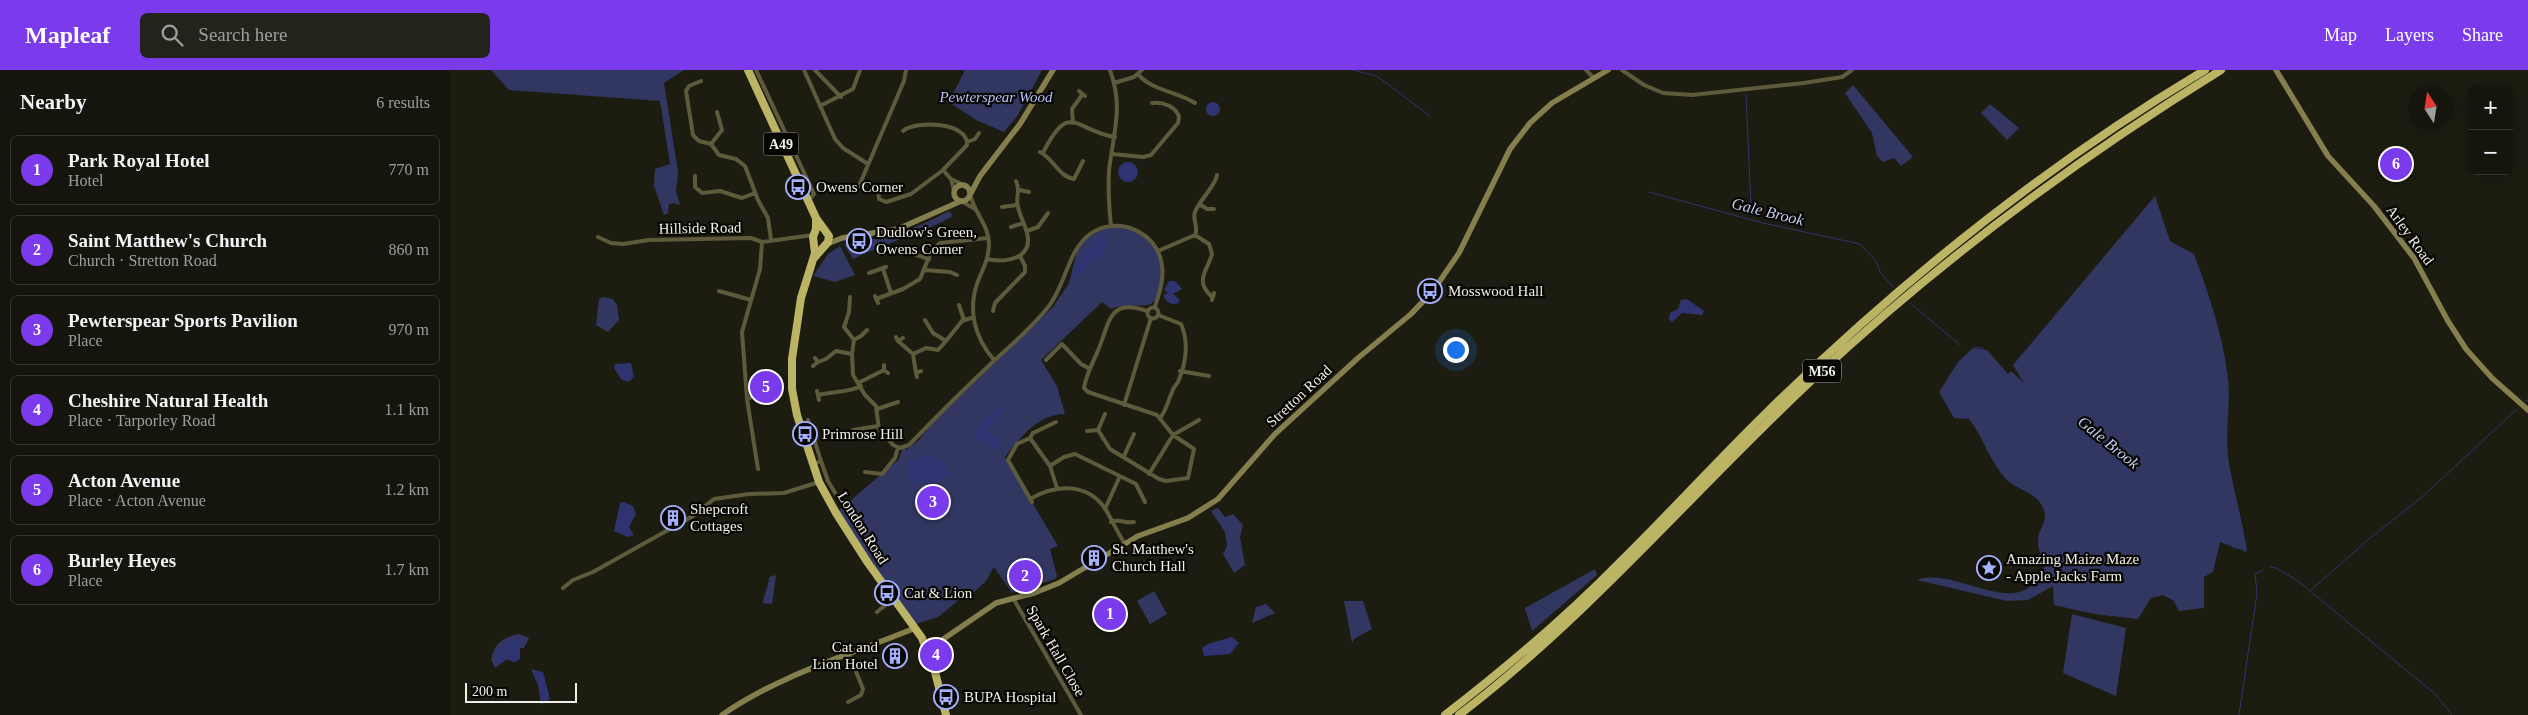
<!DOCTYPE html>
<html lang="en">
<head>
<meta charset="utf-8">
<style>
	:root { --surface:#16150d; --page:#23221b; --text:#f1f3f6; --muted:#9e9f9d; --line:#35342e; --accent:#7c3aed }
	body { margin:0; font-family:Georgia,serif; background:var(--page); color:var(--text) }
	.controls { position:absolute; right:15px; top:15px; display:grid; overflow:hidden; border-radius:8px; box-shadow:0 2px 12px #0003 }
	.controls button { width:45px; height:45px; display:grid; place-items:center; padding:0; border:0; border-bottom:1px solid var(--line); background:var(--surface); color:var(--text); font:25px sans-serif }
	.compass { position:absolute; left:1958px; top:15px; width:45px; height:45px; border-radius:50%; background:var(--surface); box-shadow:0 2px 12px #0003; rotate:348deg }
	.scale { position:absolute; left:15px; bottom:12px; width:112px; box-sizing:border-box; padding-left:5px; border:2px solid #f0efe8; border-top:0; font-size:14px; line-height:18px; white-space:nowrap; color:#f0efe8; -webkit-text-stroke:4px #070603; paint-order:stroke }
	.you { position:absolute; left:1005px; top:279px; width:18px; height:18px; margin:-12px; border:4px solid #fff; border-radius:50%; background:#1a73e8; box-shadow:0 0 0 8px #1a73e833 }
	.badge { display:grid; place-items:center; width:32px; height:32px; border-radius:50%; background:var(--accent); color:#fff; font-size:16px; font-weight:700 }
	.pin { position:absolute; translate:-50% -50%; border:2px solid #fff; box-shadow:0 1px 5px #0006 }
	.list { margin:0; padding:0; list-style:none }
	h2 { display:flex; justify-content:space-between; align-items:center; height:65px; margin:0; padding:0 20px; font-size:21px }
	h2 small { font-size:16px; font-weight:400; color:var(--muted) }
	.list li { display:grid; grid-template-columns:32px 1fr auto; gap:15px; align-items:center; box-sizing:border-box; height:70px; margin:0 10px 10px; padding:0 10px; border:1px solid var(--line); border-radius:8px }
	.list b { display:block; font-size:19px; white-space:nowrap }
	.list p { margin:0; font-size:16px; white-space:nowrap; color:var(--muted) }
	.list em { font-size:16px; font-style:normal; color:var(--muted) }
	.icon { flex:none; width:28px; height:28px; fill:none; stroke:currentColor; stroke-width:2; stroke-linecap:round; stroke-linejoin:round }
	.map { position:relative; flex:none; width:2078px; height:645px; overflow:hidden }
	header { display:flex; align-items:center; gap:30px; box-sizing:border-box; height:70px; padding:0 25px; background:var(--accent); color:#fff }
	header strong { font-size:24px }
	nav { display:flex; gap:28px; margin-inline-start:auto; font-size:18px }
	.search { width:350px; height:45px; background:var(--page); display:flex; align-items:center; gap:12px; box-sizing:border-box; padding:0 18px; border-radius:8px; color:var(--muted); font-size:19px }
	main { display:flex }
	aside { flex:1; background:var(--surface) }
	.map>svg:first-child { display:block }
	.green { fill:#323762 }
	.water { fill:#2f3470 }
	.lines { fill:none; stroke-linecap:round; stroke-linejoin:round }
	.stream { stroke:#2f3470; stroke-width:1 }
	.street { stroke:#5e5b3c; stroke-width:4 }
	.secondary { stroke:#847f4d; stroke-width:5.5 }
	.highway { stroke:#bcb465; stroke-width:8 }
	.labels { text-anchor:middle; stroke-width:4.5; stroke-linejoin:round; paint-order:stroke }
	.shield { fill:#070603; stroke:#aaa9a3; stroke-width:1 }
	.shield-label { font-size:14px; font-weight:bold; fill:#f0efe8 }
	.park-label { font-size:15px; font-style:italic; fill:#b8c2fa; stroke:#070603 }
	.poi-label { font-size:15px; fill:#f0efe8; stroke:#070603; text-anchor:start }
	.street-label { font-size:15px; fill:#f0efe8; stroke:#070603 }
	.water-label { font-size:16px; font-style:italic; fill:#c2caef; stroke:#070603 }
</style>
</head>
<body>
<header>
<strong>Mapleaf</strong>
<div class="search"><svg class="icon" aria-label="search" viewBox="0 0 24 24"><circle cx="10" cy="10" r="6"/><path d="M15 15l6 6"/></svg>Search here</div>
<nav><a>Map</a><a>Layers</a><a>Share</a></nav>
</header>
<main>
<aside>
<h2>Nearby<small>6 results</small></h2>
<ul class="list">
<li><span class="badge">1</span><div><b>Park Royal Hotel</b><p>Hotel</p></div><em>770 m</em></li>
<li><span class="badge">2</span><div><b>Saint Matthew's Church</b><p>Church · Stretton Road</p></div><em>860 m</em></li>
<li><span class="badge">3</span><div><b>Pewterspear Sports Pavilion</b><p>Place</p></div><em>970 m</em></li>
<li><span class="badge">4</span><div><b>Cheshire Natural Health</b><p>Place · Tarporley Road</p></div><em>1.1 km</em></li>
<li><span class="badge">5</span><div><b>Acton Avenue</b><p>Place · Acton Avenue</p></div><em>1.2 km</em></li>
<li><span class="badge">6</span><div><b>Burley Heyes</b><p>Place</p></div><em>1.7 km</em></li>
</ul>
</aside>
<div class="map">
<svg width="2078" height="645" viewBox="0 0 2078 645">
	<rect width="100%" height="100%" fill="#1d1c11"/>
	<!-- green -->
	<path class="green" d="M41,0H234L214,13L228,102L226,121L230,135L223,133L219,134L218,143L214,145L204,116L205,99L220,94L210,31L59,20Z
		M515,0H592L568,45L554,62L526,50L499,32Z
		M1403,15L1463,87L1451,96L1444,88L1433,92L1427,86L1422,63L1395,23Z
		M1540,34L1569,58L1557,70L1531,43Z
		M1705,126L1720,171L1744,184C1759,225 1773,265 1778,309C1781,336 1774,365 1779,393C1784,423 1793,452 1797,482L1770,472L1763,502L1754,507V538L1729,541L1723,530L1713,525L1701,528L1688,549L1644,544L1604,535L1603,516L1578,530L1557,531L1467,510C1503,497 1555,542 1583,514C1589,509 1592,500 1596,494C1576,463 1600,458 1594,440C1587,421 1567,421 1556,409C1540,392 1533,367 1519,349L1504,348L1489,322L1508,292L1523,278L1537,280L1558,304L1561,301L1574,313L1563,295Z
		M499,141L503,146C471,164 435,173 403,189L394,174C432,169 465,160 499,141Z
		M661,155C695,162 716,167 711,208C710,217 710,227 702,233C697,238 673,233 661,239L652,232L591,290L607,316L615,344C587,345 572,366 555,387L608,476L600,479L607,506L605,509L562,523L544,497L536,511L521,525L509,530L488,547L463,555L386,443L449,389L452,379H457L469,370L482,353L603,237L619,213L628,177L636,168Z
		M390,176L405,205L385,212L363,206L378,184Z
		M153,227L163,229L167,235L169,250L158,262L146,255L149,229Z
		M768,438L775,447L783,444L793,455L790,467L795,495L784,503L773,484L777,476L775,462L761,441Z
		M1145,499L1147,505L1082,561L1075,538Z
		M326,505L322,534L313,533C314,523 319,516 319,507Z
		M704,521L717,544L700,554L687,531Z
		M894,531H913L922,559L904,569L902,573Z
		M816,534L825,543L802,553L806,537Z
		M1622,544L1676,558L1666,626L1613,603Z
		M69,564L79,568L74,578H70V589L64,592L57,589L45,598L41,589C46,572 52,568 69,564Z"/>
	<!-- water -->
	<path class="water" d="M756 39a7 7 0 1 1 14 0a7 7 0 1 1-14 0Z
		M668 102a10 10 0 1 1 20 0a10 10 0 1 1-20 0Z
		M654,164L659,169L652,185L627,207L623,205C628,190 637,169 654,164Z
		M719,211H725L732,219L723,224L729,229V233C721,236 716,232 713,225L718,223L714,220Z
		M1237,229L1254,241L1252,245L1232,243L1222,252L1219,249L1220,243L1228,239L1231,230Z
		M181,293L184,307L178,312L172,310L164,298L165,294Z
		M554,336L556,339L539,361L543,366L552,370L551,378L548,381L524,367C527,352 540,342 554,336Z
		M478,383L496,392L501,406H494L489,412L465,415L457,408L455,399L461,391Z
		M174,432L183,436L186,444L179,457L184,465L178,467L164,461L170,433Z
		M782,567L789,573L780,584L754,586L752,578L758,574Z
		M65,569H73L70,574V589L64,592L57,589L49,594C41,579 52,573 65,569Z
		M81,599L93,602L100,629L91,635L88,615Z"/>
	<g class="lines">
		<!-- stream -->
		<path class="stream" d="M903,0L927,6L980,46
			M1296,24L1301,138
			M1199,122L1313,153L1410,174L1426,191L1430,202L1443,217
			M1460,233L1510,275
			M1524,277L1532,278L1552,303L1665,389L1683,407L1702,418L1721,439L1765,470L1774,471L1786,479
			M2075,332L2078,330
			M559,334L584,320
			M1820,497L1826,498L1848,511L1985,624L2002,645
			M1860,521L1920,468L1972,427L2067,339
			M1789,645L1807,523L1805,504L1813,500"/>
		<!-- street -->
		<path class="street" d="M306,0L364,124L359,130
			M354,0L385,69L393,78L418,94
			M365,0L391,27
			M660,0C674,38 663,63 659,101C658,119 659,137 661,156
			M1136,0L1144,8
			M1172,0L1194,15L1213,23L1242,25L1354,13L1392,7L1402,0
			M688,4C700,20 729,22 745,33
			M251,11L239,16L236,21L243,65L249,71L261,74L269,85L286,89L295,96L308,130L318,148L321,170
			M664,13L684,7L692,0
			M629,21L635,26
			M370,36L403,19L410,0
			M623,53L622,39L632,25
			M453,61C466,50 519,52 517,75L493,100L501,109L512,114
			M517,72L525,69L529,63
			M261,74L272,60L267,42
			M590,82C603,88 609,107 624,109L633,91
			M593,83C620,29 625,61 665,67
			M662,84L693,87L701,85L728,53L729,47C726,36 713,32 702,33
			M245,106V117L252,123L270,121L292,128L305,123
			M501,109L504,120
			M409,116L454,11L456,0
			M428,116L429,129L436,132L461,124L493,100
			M570,120L579,122
			M520,124C524,143 539,155 539,174C539,188 533,199 528,211C517,240 525,268 544,290
			M511,131L525,139
			M751,135L757,139H764
			M552,137L567,135
			M561,157L573,153
			M577,161L588,157L598,143
			M745,165C749,157 742,150 745,142C749,131 766,115 767,105
			M148,167L161,173L173,174L199,170L301,168L312,172L363,165
			M708,181L745,165L759,174L762,184C758,200 744,210 761,226
			M464,184L479,189
			M537,189C555,193 584,189 577,163C575,155 570,146 568,137C565,127 571,121 566,111
			M433,199L441,223
			M475,200L500,202L507,205
			M419,203L436,197
			M269,221L301,230
			M425,226L428,233
			M400,227L399,242L394,257L404,270L402,284L403,305L415,325L426,336L429,359L443,375L450,378L459,375C487,346 516,317 546,289C564,273 584,255 599,236C616,214 618,180 640,164C668,144 709,163 712,196C714,210 709,224 705,237
			M426,229L453,219L470,209L481,182L490,173L538,168
			M762,230L764,223
			M509,235L514,250
			M697.5 243a5.5 5.5 0 1 1 11 0a5.5 5.5 0 1 1-11 0Z
			M543,241L545,233L575,202V196L570,186
			M708,245L731,254C739,272 736,293 728,312C726,315 723,318 722,322C718,331 717,338 711,347
			M475,250L483,263L496,271L512,251L524,247
			M446,267L448,271L453,268
			M404,270L411,266L417,260
			M448,271L463,284L466,303
			M463,284L476,278L488,280L496,271
			M596,290L612,274L631,294L640,299
			M368,292L376,289L386,281L402,284
			M434,295V300L438,303
			M363,296L368,292L365,288
			M730,301L759,306
			M467,307L466,303L471,301
			M408,313L434,300
			M367,321L369,330
			M368,325C380,322 401,322 411,316
			M300,328L297,329L308,399
			M297,329L292,262L310,199L312,172
			M674,335L701,248
			M427,339L448,332
			M655,344L648,360L660,379L709,409L716,411L738,408L744,379L723,365L707,345L638,322L634,318C636,304 644,291 649,278C660,250 660,228 697,241
			M358,350L371,391L363,394
			M403,360L428,356
			M637,361L648,360
			M580,368L567,374L558,390L582,432
			M580,368L600,396L607,418
			M580,368L583,363L606,352
			M674,386L684,364
			M371,391L378,411L390,431
			M600,396L614,387L625,384L686,414L695,432
			M415,402L432,404L445,388L448,377
			M699,404L723,365L749,350
			M580,429C605,414 638,412 656,440C662,451 668,463 675,474
			M655,439L670,406
			M661,452C669,448 675,454 684,452
			M113,518L123,510L143,502L243,446L264,429L299,424L334,423L369,412
			M563,528L631,645
			M427,542L444,528
			M398,632L411,625L413,619L399,584"/>
		<!-- secondary -->
		<path class="secondary" d="M1826,0L1878,86L1924,136L1964,188L1998,251L2016,279L2042,308L2078,340
			M504 123a8 8 0 1 1 16 0a8 8 0 1 1-16 0Z
			M521,123L530,106L570,54L603,0
			M377,174L392,168L448,159L511,131
			M475,576L492,570L546,533L584,523L609,513L688,466L738,448L768,429L825,364L908,288L961,244L983,221L1009,183L1060,79L1080,53L1102,33L1158,0
			M272,645C331,604 400,585 465,558"/>
		<!-- highway -->
		<path class="highway" d="M298,0L366,148L379,166L378,172L364,188
			M366,148V159L363,167L365,183L351,228L342,289V319L347,345L369,412L386,443L418,493L472,568L485,602L496,645
			M995,645C1056,598 1115,548 1169,493C1218,445 1264,394 1313,346C1446,215 1594,96 1755,0
			M1009,645C1140,545 1243,421 1363,309C1488,192 1625,90 1771,0"/>
	</g>
	<!-- icons -->
	<defs>
		<symbol id="bus-ring" viewBox="-11 -11 22 22"><circle r="9.5" fill="#070603" stroke="#a5b1fc" stroke-width="1.5"/><path d="M-5-6H5V4H4V6H2V4H-2V6H-4V4H-5ZM-3.5-4V0h7V-4ZM-3.5 1.2v1.5H-2V1.2ZM2 1.2v1.5H3.5V1.2Z" fill="#a5b1fc"/></symbol>
		<symbol id="building-ring" viewBox="-11 -11 22 22"><circle r="9.5" fill="#070603" stroke="#a5b1fc" stroke-width="1.5"/><path d="M-4-6H4V6H1V3H-1V6H-4ZM-2.5-4.3h1.7v1.8h-1.7ZM.8-4.3h1.7v1.8H.8ZM-2.5-1h1.7V.8h-1.7ZM.8-1h1.7V.8H.8Z" fill="#a5b1fc"/></symbol>
		<symbol id="sight-ring" viewBox="-11 -11 22 22"><circle r="9.5" fill="#070603" stroke="#a5b1fc" stroke-width="1.5"/><path d="M0-6L1.8-2.2L6-1.7L2.9 1.2L3.7 5.4L0 3.3L-3.7 5.4L-2.9 1.2L-6-1.7L-1.8-2.2Z" fill="#a5b1fc"/></symbol>
	</defs>
	<g fill-rule="evenodd">
		<use href="#bus-ring" x="334" y="103" width="28" height="28"/>
		<use href="#bus-ring" x="395" y="157" width="28" height="28"/>
		<use href="#bus-ring" x="966" y="207" width="28" height="28"/>
		<use href="#bus-ring" x="341" y="350" width="28" height="28"/>
		<use href="#building-ring" x="209" y="434" width="28" height="28"/>
		<use href="#building-ring" x="630" y="474" width="28" height="28"/>
		<use href="#sight-ring" x="1525" y="484" width="28" height="28"/>
		<use href="#bus-ring" x="423" y="509" width="28" height="28"/>
		<use href="#building-ring" x="431" y="572" width="28" height="28"/>
		<use href="#bus-ring" x="482" y="613" width="28" height="28"/>
	</g>
	<g class="labels">
		<!-- shield labels -->
		<g class="shield">
			<rect x="313.5" y="62.5" width="35" height="23" rx="4"/>
			<rect x="1353" y="289.5" width="38" height="23" rx="4"/>
		</g>
		<g class="shield-label">
			<text x="331" y="79">A49</text>
			<text x="1372" y="306">M56</text>
		</g>
		<!-- park labels -->
		<g class="park-label">
			<text x="546" y="32">Pewterspear Wood</text>
		</g>
		<!-- poi labels -->
		<g class="poi-label">
			<text x="366" y="122">Owens Corner</text>
			<text x="426" y="167">Dudlow's Green,<tspan x="426" dy="17">Owens Corner</tspan></text>
			<text x="998" y="226">Mosswood Hall</text>
			<text x="372" y="369">Primrose Hill</text>
			<text x="240" y="444">Shepcroft<tspan x="240" dy="17">Cottages</tspan></text>
			<text x="662" y="484">St. Matthew's<tspan x="662" dy="17">Church Hall</tspan></text>
			<text x="1556" y="494">Amazing Maize Maze<tspan x="1556" dy="17">- Apple Jacks Farm</tspan></text>
			<text x="454" y="528">Cat &amp; Lion</text>
			<text x="428" y="582" text-anchor="end">Cat and<tspan x="428" dy="17">Lion Hotel</tspan></text>
			<text x="514" y="632">BUPA Hospital</text>
		</g>
		<!-- street labels -->
		<g class="street-label">
			<text transform="translate(250 158) rotate(-1)" y="5">Hillside Road</text>
			<text transform="translate(1960 165) rotate(54)" y="5">Arley Road</text>
			<text transform="translate(849 326) rotate(-43)" y="5">Stretton Road</text>
			<text transform="translate(413 458) rotate(58)" y="5">London Road</text>
			<text transform="translate(606 581) rotate(60)" y="5">Spark Hall Close</text>
		</g>
		<!-- water labels -->
		<g class="water-label">
			<text transform="translate(1318 141) rotate(14)" y="6">Gale Brook</text>
			<text transform="translate(1659 372) rotate(39)" y="6">Gale Brook</text>
		</g>
	</g>
</svg>
<div class="controls">
<button>+</button>
<button>−</button>
</div>
<svg class="compass" viewBox="-18 -18 36 36"><path d="M0-13l5 13h-10z" fill="#e53935"/><path d="M0 13l5-13h-10z" fill="#9e9f9d"/></svg>
<div class="scale">200 m</div>
<div class="you"></div>
<div class="pin badge" style="left:660px;top:544px">1</div>
<div class="pin badge" style="left:575px;top:506px">2</div>
<div class="pin badge" style="left:483px;top:432px">3</div>
<div class="pin badge" style="left:486px;top:585px">4</div>
<div class="pin badge" style="left:316px;top:317px">5</div>
<div class="pin badge" style="left:1946px;top:94px">6</div>
</div>
</main>
</body>
</html>
